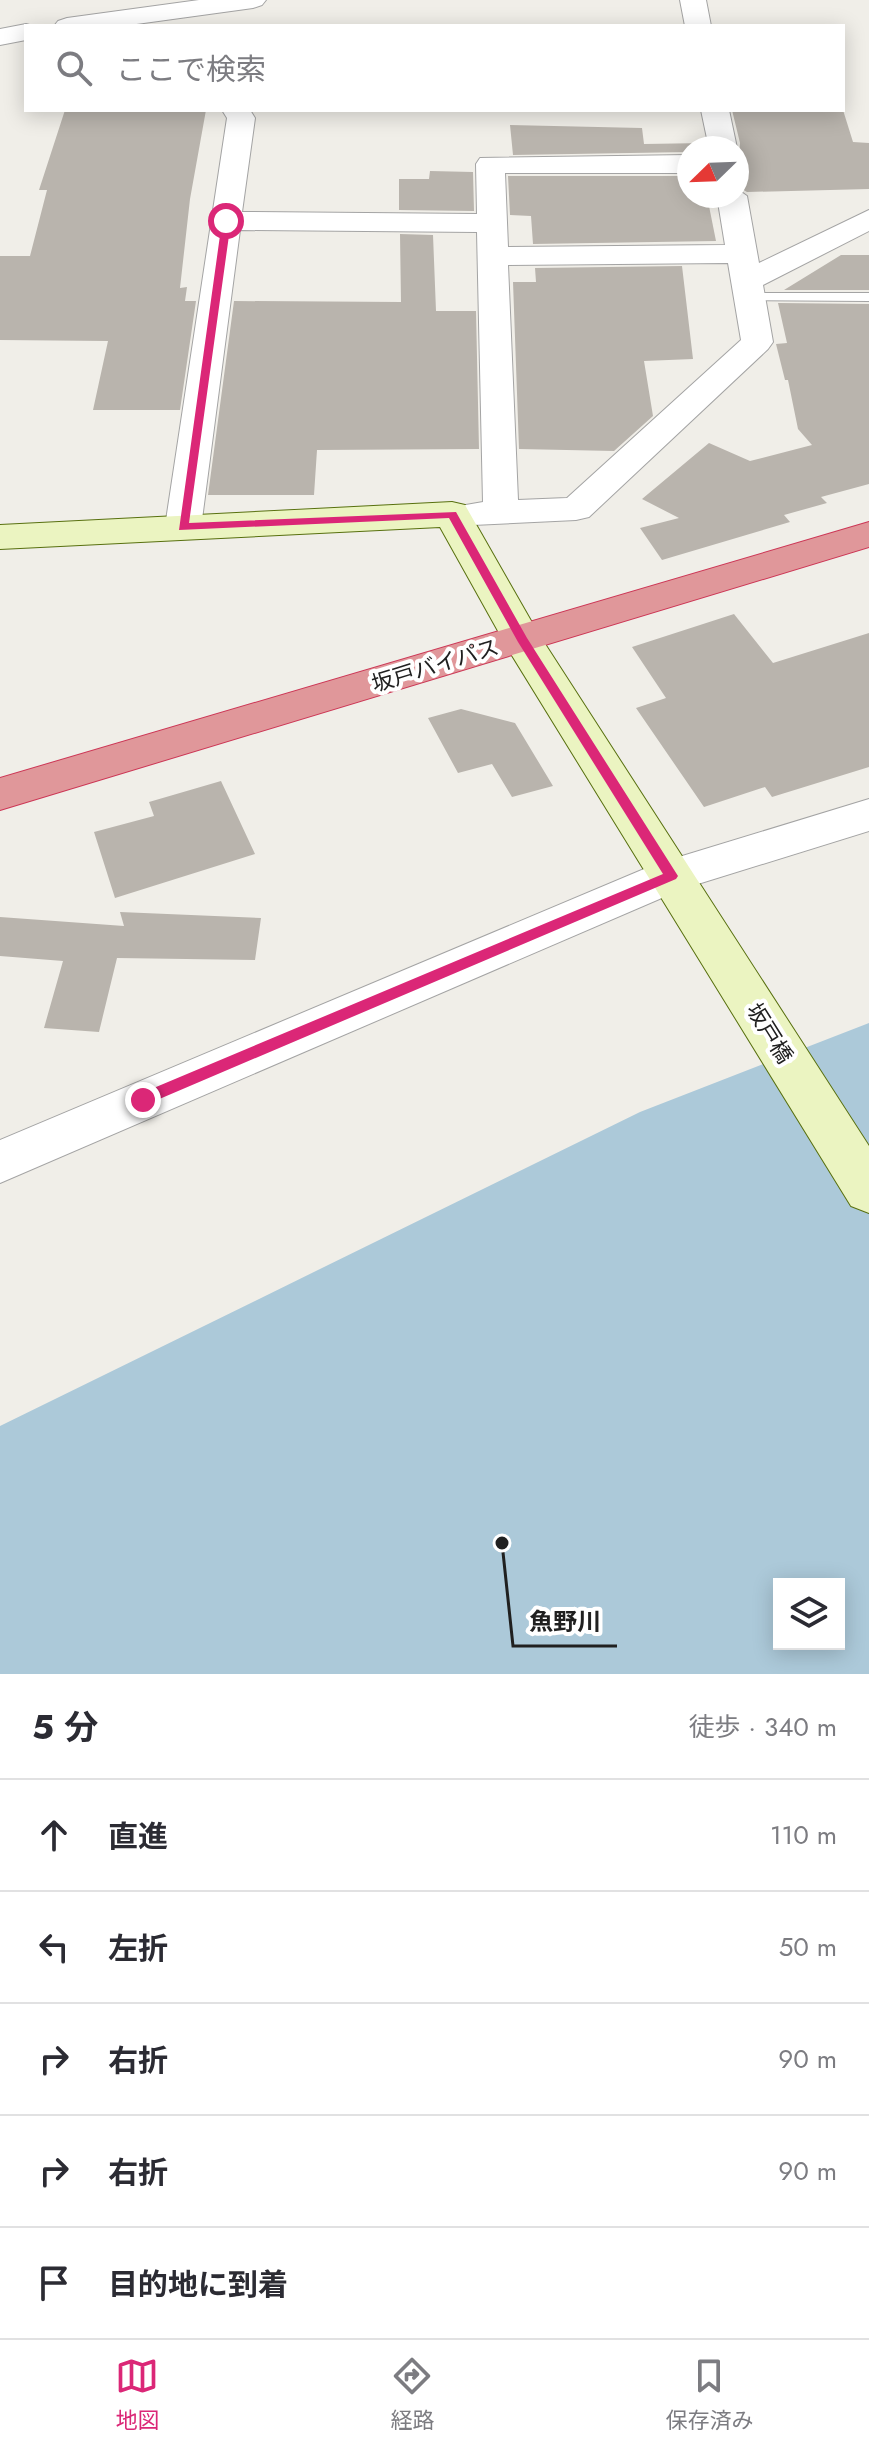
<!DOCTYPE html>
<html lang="ja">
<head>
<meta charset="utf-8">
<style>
	:root { --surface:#fff; --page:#f2f2f3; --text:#2b2b33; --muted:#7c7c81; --line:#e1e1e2; --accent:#db2777 }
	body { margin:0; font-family:Jost,"Noto Sans JP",sans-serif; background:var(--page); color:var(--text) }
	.controls { position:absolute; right:24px; bottom:24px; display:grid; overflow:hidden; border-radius:0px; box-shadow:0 4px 20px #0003 }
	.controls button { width:72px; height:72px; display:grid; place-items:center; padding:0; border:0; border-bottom:2px solid var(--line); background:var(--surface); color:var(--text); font:40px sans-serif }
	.compass { position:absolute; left:677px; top:136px; width:72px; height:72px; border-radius:50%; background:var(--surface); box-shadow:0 4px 20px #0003; rotate:247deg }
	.stop { position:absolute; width:24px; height:24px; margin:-18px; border:6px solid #db2777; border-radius:50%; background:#fff }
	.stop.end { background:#db2777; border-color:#fff; box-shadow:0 2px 8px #0008 }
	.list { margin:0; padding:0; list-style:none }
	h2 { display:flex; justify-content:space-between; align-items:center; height:104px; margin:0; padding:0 32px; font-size:34px }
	h2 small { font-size:26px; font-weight:400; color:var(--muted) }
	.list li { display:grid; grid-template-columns:52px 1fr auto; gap:24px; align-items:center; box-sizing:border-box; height:112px; padding:0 32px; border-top:2px solid var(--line) }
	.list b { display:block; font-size:30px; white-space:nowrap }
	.list em { font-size:26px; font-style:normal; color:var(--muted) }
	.icon { flex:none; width:44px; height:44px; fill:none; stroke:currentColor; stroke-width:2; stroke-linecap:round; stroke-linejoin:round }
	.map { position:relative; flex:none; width:869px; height:1674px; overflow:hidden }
	.search { position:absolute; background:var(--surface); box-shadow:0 4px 20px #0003; left:24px; right:24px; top:24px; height:88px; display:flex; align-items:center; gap:20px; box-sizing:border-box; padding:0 28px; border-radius:0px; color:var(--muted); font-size:30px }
	.sheet { height:664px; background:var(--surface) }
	nav { display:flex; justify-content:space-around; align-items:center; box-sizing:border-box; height:112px; border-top:2px solid var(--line); background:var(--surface); font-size:22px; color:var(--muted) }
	nav a { display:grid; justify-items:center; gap:4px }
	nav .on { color:var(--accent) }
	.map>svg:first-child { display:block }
	.water { fill:#acc9d9; fill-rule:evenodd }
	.building { fill:#b9b4ad }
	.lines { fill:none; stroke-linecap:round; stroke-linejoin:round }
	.lane-casing { stroke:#a4a4a4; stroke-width:2 }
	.street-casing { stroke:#a4a4a4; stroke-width:2 }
	.secondary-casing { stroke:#58700f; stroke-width:2 }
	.highway-casing { stroke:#cc3655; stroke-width:2 }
	.lane { fill:#fff; fill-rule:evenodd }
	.street { fill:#fff; fill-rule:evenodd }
	.secondary { fill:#ebf4c1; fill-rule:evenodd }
	.highway { fill:#e0979a; fill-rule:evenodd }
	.route { fill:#db2777 }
	.labels { text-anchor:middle; stroke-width:8; stroke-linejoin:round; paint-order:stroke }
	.street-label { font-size:22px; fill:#202020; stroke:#fff }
	.leader { fill:none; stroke:#202020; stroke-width:3 }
	.callout-dot { fill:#202020; stroke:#fff; stroke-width:3 }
	.callout-label { font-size:24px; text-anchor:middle; font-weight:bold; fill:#202020; stroke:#fff; stroke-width:8; stroke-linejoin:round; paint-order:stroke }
</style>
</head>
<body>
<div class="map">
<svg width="869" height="1674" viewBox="0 0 869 1674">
	<rect width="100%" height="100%" fill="#f0eee8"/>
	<!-- water -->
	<path class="water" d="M869,1023V1674H0V1426L640,1112ZM779,1584H839V1644H779Z"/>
	<!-- building -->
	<path class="building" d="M65,110H206L190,199L180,288L187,287L185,301H196L180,410H93L108,341L0,340V256H30L47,190H39Z
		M732,110H843L853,142L869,143V189L747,192L737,186L740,143Z
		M510,125L642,128L644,144L705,143L706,148H689V152L513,155Z
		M430,171L473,172L474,211L399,210V179H429Z
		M508,176H689V196H707L716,241L533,244L531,216L510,215Z
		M400,234L433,235L436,311H476L479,449L317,450L314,495H208L234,301L401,302Z
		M841,255H869V290H784Z
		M682,266L693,359L644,361L653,416L614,451L519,449L513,282H536L535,268Z
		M778,303L869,304V484L821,497L827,503L784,515L790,522L662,560L640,528L679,518L642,499L709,443L750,461L812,445L798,429L788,380H785L776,344L787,343Z
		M734,614L773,663L869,633V767L772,797L765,787L704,807L636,708L666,698L632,647Z
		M461,709L515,723L553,786L512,797L492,764L458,773L428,718Z
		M221,781L255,854L115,898L94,832L154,816L149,802Z
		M120,912L261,918L255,960L117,958L99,1032L44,1028L63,961L0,956V917L124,926Z"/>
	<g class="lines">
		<defs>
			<path id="lane" d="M750,293H869V301L745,300L743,297Z"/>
			<path id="street" d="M199,0H266L262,5L253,8L122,26H54L58,21L67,18Z
				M680,0H706L711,26H685Z
				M26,24L33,26H26V40L0,45V29Z
				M222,110H250L255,118L242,212L477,214L476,164L480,158L689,155V173H505L508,247L725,245L717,196H737V189L747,196L759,263L869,210V231L763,285L773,342L768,349L589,517L576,520L473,525L460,522L455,514L460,506L483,502L477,232L240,230L201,527L196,535L183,539L170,535L165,527L227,118ZM728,263L741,340L567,498L518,500L508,265Z
				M701,110H729L737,148H709Z
				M869,799V831L685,888L0,1183V1140L656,864Z"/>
			<path id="secondary" d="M452,502L465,505L538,633L869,1146V1213L851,1206L508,649L440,527L0,549V525Z"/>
			<path id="highway" d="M869,522V547L0,810V778Z"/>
		</defs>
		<!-- lane casing -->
		<use href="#lane" class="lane-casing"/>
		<!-- street casing -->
		<use href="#street" class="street-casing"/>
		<!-- secondary casing -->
		<use href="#secondary" class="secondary-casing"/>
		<!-- highway casing -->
		<use href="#highway" class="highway-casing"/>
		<!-- lane -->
		<use href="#lane" class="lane"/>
		<!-- street -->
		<use href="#street" class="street"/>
		<!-- secondary -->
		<use href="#secondary" class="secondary"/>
		<!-- highway -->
		<use href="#highway" class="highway"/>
	</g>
	<!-- route -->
	<path class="route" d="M226,219L231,221L189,523L456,512L527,638L678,876L676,879L143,1106L137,1104V1095L663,874L518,642L449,518L179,530L222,221Z"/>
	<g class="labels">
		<!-- street labels -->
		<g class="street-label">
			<text transform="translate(435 665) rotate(-17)" y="8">坂戸バイパス</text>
			<text transform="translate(770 1033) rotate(58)" y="8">坂戸橋</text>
		</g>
	</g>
	<!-- callouts -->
	<path class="leader" d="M502 1543L513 1646H617"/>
	<circle class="callout-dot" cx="502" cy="1543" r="8"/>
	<g class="callout-label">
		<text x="565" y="1630">魚野川</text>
	</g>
</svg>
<div class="controls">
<button><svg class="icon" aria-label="layers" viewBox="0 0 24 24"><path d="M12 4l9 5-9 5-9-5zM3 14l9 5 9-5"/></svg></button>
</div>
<svg class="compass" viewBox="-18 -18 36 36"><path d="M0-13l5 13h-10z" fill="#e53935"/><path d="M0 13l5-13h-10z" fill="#7c7c81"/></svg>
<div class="stop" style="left:226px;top:221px"></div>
<div class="stop end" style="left:143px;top:1100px"></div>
<div class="search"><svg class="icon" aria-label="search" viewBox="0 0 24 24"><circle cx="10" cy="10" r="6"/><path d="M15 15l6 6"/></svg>ここで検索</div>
</div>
<section class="sheet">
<h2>5 分<small>徒歩 · 340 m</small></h2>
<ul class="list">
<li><svg class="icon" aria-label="ahead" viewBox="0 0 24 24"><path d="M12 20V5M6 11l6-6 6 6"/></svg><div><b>直進</b></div><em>110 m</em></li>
<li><svg class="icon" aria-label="left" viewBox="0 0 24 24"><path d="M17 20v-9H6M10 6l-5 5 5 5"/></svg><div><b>左折</b></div><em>50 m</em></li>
<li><svg class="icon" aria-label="right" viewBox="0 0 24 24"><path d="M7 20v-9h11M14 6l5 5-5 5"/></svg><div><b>右折</b></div><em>90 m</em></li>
<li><svg class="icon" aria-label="right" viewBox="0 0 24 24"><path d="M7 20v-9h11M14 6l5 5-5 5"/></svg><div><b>右折</b></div><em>90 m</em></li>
<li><svg class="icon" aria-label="arrive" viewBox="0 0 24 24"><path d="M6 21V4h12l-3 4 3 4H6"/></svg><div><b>目的地に到着</b></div></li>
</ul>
</section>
<nav>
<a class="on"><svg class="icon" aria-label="map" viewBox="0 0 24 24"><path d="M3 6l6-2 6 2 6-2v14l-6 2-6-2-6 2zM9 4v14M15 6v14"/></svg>地図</a>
<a><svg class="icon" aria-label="directions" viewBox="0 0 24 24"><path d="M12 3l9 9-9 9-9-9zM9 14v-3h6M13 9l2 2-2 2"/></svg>経路</a>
<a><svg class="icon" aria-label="saved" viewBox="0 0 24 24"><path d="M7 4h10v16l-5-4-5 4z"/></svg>保存済み</a>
</nav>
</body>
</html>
